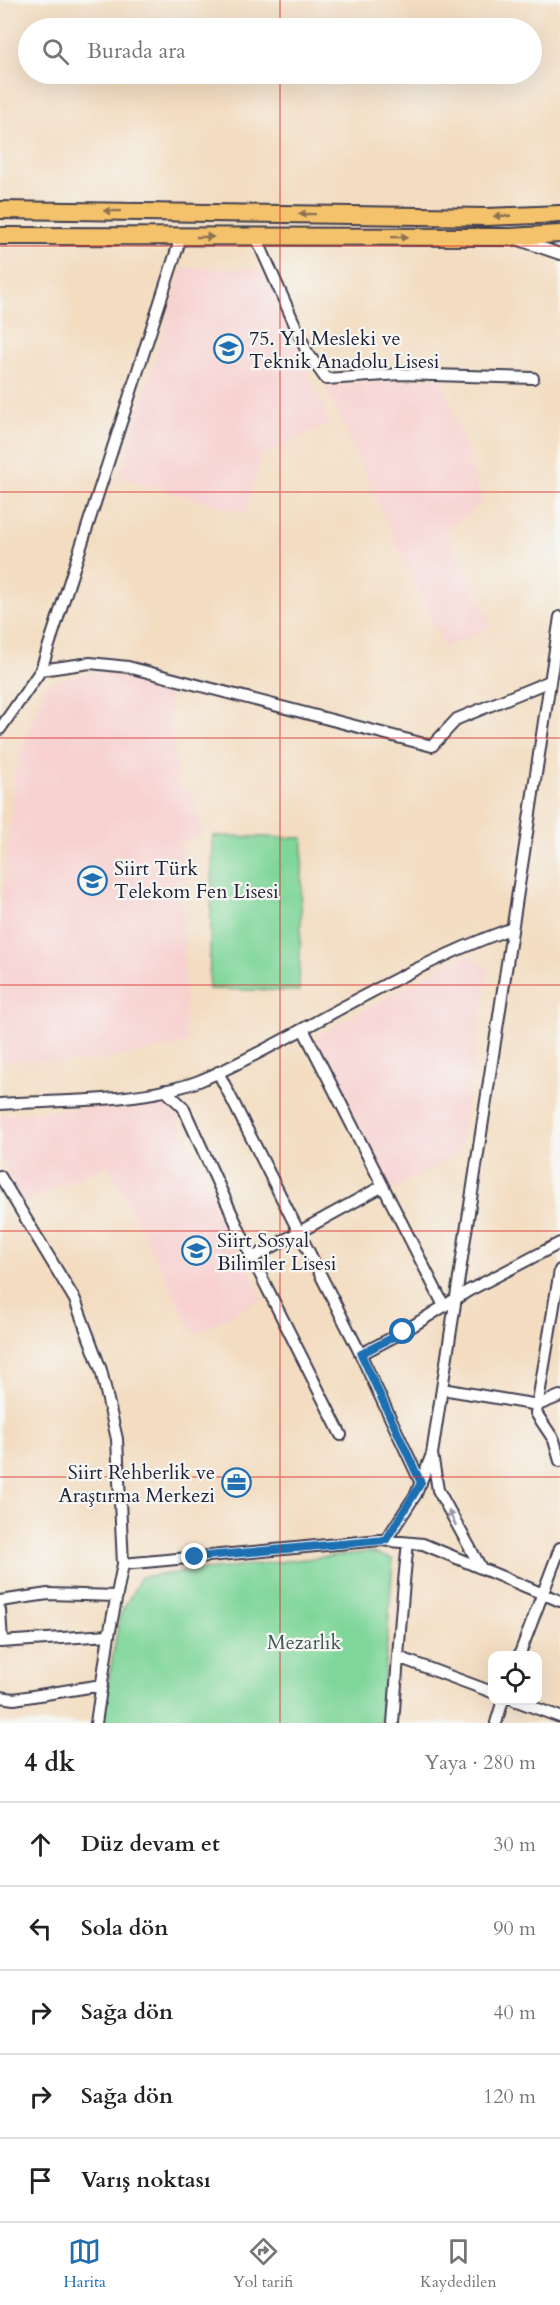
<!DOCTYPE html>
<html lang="tr">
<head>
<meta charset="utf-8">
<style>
	:root { --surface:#fff; --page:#f2f2f2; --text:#222; --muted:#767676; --line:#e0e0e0; --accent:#1f6fb2 }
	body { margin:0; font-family:Cardo,serif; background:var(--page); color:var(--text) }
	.controls { position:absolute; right:18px; bottom:18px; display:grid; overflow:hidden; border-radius:12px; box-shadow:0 6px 24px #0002 }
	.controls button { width:54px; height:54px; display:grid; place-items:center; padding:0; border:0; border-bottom:2px solid var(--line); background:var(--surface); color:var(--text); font:30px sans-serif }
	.stop { position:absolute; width:18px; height:18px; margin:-14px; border:4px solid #1f6fb2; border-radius:50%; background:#fff }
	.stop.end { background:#1f6fb2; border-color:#fff; box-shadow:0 2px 6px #0008 }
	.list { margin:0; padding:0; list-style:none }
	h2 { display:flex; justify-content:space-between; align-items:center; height:78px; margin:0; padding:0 24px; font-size:26px }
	h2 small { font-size:20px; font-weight:400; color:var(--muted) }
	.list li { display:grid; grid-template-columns:39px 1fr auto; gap:18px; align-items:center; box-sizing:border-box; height:84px; padding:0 24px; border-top:2px solid var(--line) }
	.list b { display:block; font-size:22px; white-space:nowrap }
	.list em { font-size:20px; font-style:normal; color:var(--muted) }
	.icon { flex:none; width:33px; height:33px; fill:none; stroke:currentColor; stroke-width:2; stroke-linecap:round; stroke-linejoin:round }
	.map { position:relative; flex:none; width:560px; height:1723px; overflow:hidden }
	.search { position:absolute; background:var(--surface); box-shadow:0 6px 24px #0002; left:18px; right:18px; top:18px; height:66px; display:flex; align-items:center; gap:15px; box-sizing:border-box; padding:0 21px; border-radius:33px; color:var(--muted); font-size:22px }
	.sheet { height:498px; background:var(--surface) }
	nav { display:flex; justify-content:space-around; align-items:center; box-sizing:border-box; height:84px; border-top:2px solid var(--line); background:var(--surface); font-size:16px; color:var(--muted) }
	nav a { display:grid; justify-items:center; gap:3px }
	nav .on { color:var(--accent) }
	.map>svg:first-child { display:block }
	.built { fill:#f7d0cf }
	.green { fill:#7fd69a; stroke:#507c6a; stroke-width:1.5 }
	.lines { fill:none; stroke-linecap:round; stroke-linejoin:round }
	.minor-casing { stroke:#413e4f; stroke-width:14 }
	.highway-casing { stroke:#413e4f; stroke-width:20 }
	.minor { stroke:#fff; stroke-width:10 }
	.highway { stroke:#f4c26a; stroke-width:16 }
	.oneway { fill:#8b7252 }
	.oneway2 { fill:#9c9ca7 }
	.route { stroke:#1f6fb2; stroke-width:8 }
	.grid { fill:none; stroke:#d62828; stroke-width:1.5; stroke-opacity:0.55 }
	.labels { text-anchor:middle; stroke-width:4.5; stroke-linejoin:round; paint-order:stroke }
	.poi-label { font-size:20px; fill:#22223b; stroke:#f6f6f2; text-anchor:start }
	.park-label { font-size:20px; fill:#3e5858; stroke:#f6f6f2 }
</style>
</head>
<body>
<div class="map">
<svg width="560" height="1723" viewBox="0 0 560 1723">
	<rect width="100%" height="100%" fill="#f6f6f2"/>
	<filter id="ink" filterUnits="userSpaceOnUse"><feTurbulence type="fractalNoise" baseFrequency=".0167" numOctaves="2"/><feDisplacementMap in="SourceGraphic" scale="12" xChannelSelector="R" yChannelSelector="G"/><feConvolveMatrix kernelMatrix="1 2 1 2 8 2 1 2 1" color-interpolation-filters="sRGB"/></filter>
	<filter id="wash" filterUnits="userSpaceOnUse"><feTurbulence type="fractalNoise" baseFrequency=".008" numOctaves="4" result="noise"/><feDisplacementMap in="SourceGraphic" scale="24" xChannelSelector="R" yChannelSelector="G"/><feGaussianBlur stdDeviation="1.35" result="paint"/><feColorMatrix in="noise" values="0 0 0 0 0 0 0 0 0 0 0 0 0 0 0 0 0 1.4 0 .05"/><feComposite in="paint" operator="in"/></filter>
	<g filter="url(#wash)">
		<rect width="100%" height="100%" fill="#f3dcc0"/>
		<!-- built -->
		<path class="built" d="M182,268H255L266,275L330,424L261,456L246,513L119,478Z
			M442,377L483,502L447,530L492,626L444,648L325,386Z
			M106,670L168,686L178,787L192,790L202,835L182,842L186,1044L91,1062L0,1061V917L15,771L45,685L76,675Z
			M465,954L489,969L458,1155L389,1191L315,1037Z
			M164,1101L175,1113L262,1298L195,1335L108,1165L23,1203L0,1157V1115Z"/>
		<!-- green -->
		<path class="green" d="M213,836L303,838L299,991L209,989Z
			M369,1552L393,1559L381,1723H101L120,1615L141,1577Z"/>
	</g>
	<g filter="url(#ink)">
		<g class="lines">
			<defs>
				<path id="minor" d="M256,237L307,352L326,379L400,374L533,378
					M519,240L560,254
					M41,670L181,237
					M0,729L41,670L90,663L128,667L432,746L457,719L550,681
					M303,1029L444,1306
					M218,1072L357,1347L421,1483
					M165,1090L183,1107L252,1258L341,1435
					M0,1104C62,1100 140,1103 199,1081C234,1067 268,1048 301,1030C369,993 437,955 510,929
					M0,1176L75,1300L101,1370L117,1439L123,1564L109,1635L96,1723
					M252,1258L381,1187
					M560,1270L536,1413L554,1440L560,1461
					M361,1354L403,1332L468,1291L560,1243
					M442,1389L538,1405L560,1396
					M432,1454L560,617
					M386,1540L416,1494L432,1454L438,1490L481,1568
					M123,1564L380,1540L423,1544L560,1601
					M0,1601L48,1594L117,1596
					M0,1610L2,1642
					M0,1642L109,1635
					M519,1656L560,1548
					M398,1657L492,1692
					M0,1697L14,1699L102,1685
					M514,1700L560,1717
					M393,1723C398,1663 401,1603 408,1543
					M496,1723L503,1700"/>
				<path id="highway" d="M0,210L487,217L560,214
					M0,236L510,237L560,234"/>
			</defs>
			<!-- minor casing -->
			<use href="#minor" class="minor-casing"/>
			<!-- highway casing -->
			<use href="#highway" class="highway-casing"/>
			<!-- minor -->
			<use href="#minor" class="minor"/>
			<!-- highway -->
			<use href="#highway" class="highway"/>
		</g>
		<!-- one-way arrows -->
		<defs><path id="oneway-solid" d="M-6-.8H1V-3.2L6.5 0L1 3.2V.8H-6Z" transform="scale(1.5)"/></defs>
		<g class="oneway">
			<use href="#oneway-solid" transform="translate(112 211) rotate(-179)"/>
			<use href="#oneway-solid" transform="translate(307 214) rotate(-179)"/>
			<use href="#oneway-solid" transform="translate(502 216) rotate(179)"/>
			<use href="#oneway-solid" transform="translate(205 237)"/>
			<use href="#oneway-solid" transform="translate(400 237)"/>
		</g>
		<use class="oneway2" href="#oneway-solid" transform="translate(452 1518) rotate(-116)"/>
	</g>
	<g class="lines" filter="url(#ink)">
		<!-- route -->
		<path class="route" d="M195,1557L386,1540L421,1483L361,1354L403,1332"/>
	</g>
	<!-- grid -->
	<path class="grid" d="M280,0V28M280,74V1723M0,246H560M0,492H560M0,738H560M0,985H560M0,1231H560M0,1477H560"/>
	<!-- icons -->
	<defs>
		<symbol id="school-ring" viewBox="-11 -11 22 22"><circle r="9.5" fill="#f6f6f2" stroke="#1f6fb2" stroke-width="1.5"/><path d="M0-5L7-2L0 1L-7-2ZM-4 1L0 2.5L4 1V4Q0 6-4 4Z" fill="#1f6fb2"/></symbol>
		<symbol id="office-ring" viewBox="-11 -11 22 22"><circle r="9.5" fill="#f6f6f2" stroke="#1f6fb2" stroke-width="1.5"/><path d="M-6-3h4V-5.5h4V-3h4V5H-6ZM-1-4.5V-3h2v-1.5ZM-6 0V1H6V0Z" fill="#1f6fb2"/></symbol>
	</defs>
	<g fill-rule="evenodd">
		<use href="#school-ring" x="212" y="332" width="33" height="33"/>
		<use href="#school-ring" x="76" y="864" width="33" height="33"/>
		<use href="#school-ring" x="180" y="1234" width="33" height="33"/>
		<use href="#office-ring" x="220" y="1466" width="33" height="33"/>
	</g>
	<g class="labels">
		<!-- poi labels -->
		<g class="poi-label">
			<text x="249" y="345">75. Yıl Mesleki ve<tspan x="249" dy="23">Teknik Anadolu Lisesi</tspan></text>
			<text x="114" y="875">Siirt Türk<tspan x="114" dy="23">Telekom Fen Lisesi</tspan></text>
			<text x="217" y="1247">Siirt Sosyal<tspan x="217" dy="23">Bilimler Lisesi</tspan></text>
			<text x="215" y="1479" text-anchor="end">Siirt Rehberlik ve<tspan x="215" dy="23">Araştırma Merkezi</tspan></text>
		</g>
		<!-- park labels -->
		<g class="park-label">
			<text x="304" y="1649">Mezarlık</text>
		</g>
	</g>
</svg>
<div class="controls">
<button><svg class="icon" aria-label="locate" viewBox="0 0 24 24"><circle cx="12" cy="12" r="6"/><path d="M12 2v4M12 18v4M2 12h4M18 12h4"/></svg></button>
</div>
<div class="stop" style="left:403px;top:1332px"></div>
<div class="stop end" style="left:195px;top:1557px"></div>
<div class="search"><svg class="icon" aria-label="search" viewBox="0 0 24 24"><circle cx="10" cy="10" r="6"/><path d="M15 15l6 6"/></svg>Burada ara</div>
</div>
<section class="sheet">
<h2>4 dk<small>Yaya · 280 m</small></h2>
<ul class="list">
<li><svg class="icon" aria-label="ahead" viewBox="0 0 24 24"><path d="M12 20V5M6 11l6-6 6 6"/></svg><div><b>Düz devam et</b></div><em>30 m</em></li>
<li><svg class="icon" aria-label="left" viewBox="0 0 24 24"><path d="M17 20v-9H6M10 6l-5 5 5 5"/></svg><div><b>Sola dön</b></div><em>90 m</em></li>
<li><svg class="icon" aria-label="right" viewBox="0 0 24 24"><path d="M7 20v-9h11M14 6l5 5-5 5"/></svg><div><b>Sağa dön</b></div><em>40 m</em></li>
<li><svg class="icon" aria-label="right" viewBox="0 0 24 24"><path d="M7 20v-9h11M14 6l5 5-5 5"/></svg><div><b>Sağa dön</b></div><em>120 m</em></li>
<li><svg class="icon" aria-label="arrive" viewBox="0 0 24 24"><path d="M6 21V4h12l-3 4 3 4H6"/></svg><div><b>Varış noktası</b></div></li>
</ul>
</section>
<nav>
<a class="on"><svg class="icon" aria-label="map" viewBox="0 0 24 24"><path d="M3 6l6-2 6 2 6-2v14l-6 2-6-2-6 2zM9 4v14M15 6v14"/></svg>Harita</a>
<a><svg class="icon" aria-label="directions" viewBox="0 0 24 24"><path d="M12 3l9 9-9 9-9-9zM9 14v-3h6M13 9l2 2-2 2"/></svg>Yol tarifi</a>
<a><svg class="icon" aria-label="saved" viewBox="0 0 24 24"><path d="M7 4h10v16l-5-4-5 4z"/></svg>Kaydedilen</a>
</nav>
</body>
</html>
